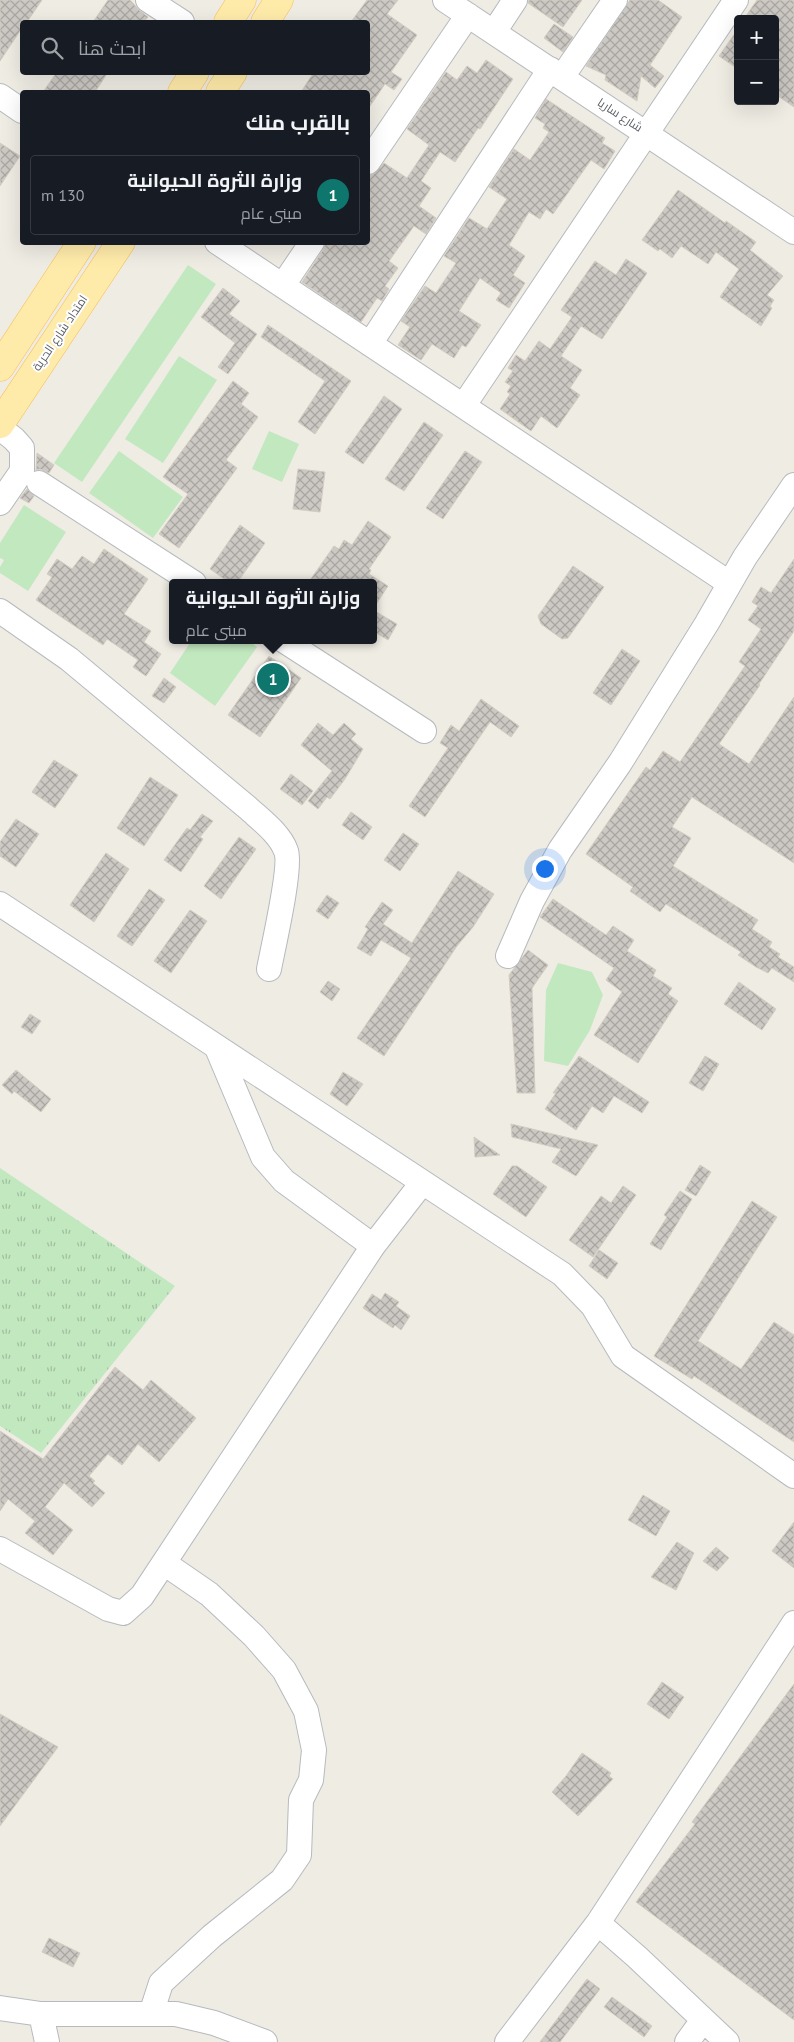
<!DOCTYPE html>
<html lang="ar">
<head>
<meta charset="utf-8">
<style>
	:root { --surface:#171b24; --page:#20242c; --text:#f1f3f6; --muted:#9ea1a6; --line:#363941; --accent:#0f766e }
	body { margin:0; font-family:"PT Sans",Cairo,sans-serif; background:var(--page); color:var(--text); direction:rtl }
	.controls { position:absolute; right:15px; top:15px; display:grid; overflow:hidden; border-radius:5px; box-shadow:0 5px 20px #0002 }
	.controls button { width:45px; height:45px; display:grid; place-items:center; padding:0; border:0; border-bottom:1px solid var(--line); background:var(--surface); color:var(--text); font:25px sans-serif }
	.you { position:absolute; left:544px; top:868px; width:18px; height:18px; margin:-12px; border:4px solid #fff; border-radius:50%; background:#1a73e8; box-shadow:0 0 0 8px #1a73e833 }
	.badge { display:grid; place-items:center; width:32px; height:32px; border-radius:50%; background:var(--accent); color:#fff; font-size:16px; font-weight:700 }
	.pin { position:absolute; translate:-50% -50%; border:2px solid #fff; box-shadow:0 1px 5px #0006 }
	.popup { position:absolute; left:169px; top:579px; width:208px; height:65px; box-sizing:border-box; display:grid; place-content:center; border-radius:5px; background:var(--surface); filter:drop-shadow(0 1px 4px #0005); font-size:16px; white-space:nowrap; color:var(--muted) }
	.popup b { font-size:19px; color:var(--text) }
	.popup::after { content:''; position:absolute; left:50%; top:100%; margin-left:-10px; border:10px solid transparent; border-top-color:var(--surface) }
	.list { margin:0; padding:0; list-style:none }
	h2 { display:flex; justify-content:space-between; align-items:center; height:65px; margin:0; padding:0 20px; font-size:21px }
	h2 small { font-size:16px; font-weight:400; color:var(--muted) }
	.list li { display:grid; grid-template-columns:32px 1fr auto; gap:15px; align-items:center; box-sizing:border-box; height:80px; margin:0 10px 10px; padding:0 10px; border:1px solid var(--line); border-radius:5px }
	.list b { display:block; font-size:19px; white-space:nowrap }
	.list p { margin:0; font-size:16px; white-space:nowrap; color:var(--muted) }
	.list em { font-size:16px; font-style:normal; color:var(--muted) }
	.icon { flex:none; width:28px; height:28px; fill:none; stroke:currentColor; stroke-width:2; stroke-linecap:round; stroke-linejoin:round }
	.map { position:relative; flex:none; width:794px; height:2042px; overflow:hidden; direction:ltr }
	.search { position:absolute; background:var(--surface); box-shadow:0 5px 20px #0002; left:20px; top:20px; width:350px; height:55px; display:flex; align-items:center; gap:12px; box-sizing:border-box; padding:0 18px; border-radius:5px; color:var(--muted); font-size:19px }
	.panel { position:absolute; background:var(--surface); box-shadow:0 5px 20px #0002; left:20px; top:90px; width:350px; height:155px; border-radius:5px; direction:rtl }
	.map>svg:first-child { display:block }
	.grass { fill:url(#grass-tufts) }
	.garden { fill:#c2e8bf }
	.building { fill:url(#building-cross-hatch); stroke:#d4cdc1 }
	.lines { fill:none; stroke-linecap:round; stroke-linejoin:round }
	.minor-casing { stroke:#b6babe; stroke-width:26 }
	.major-casing { stroke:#f8be53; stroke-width:29 }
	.minor { stroke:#fff; stroke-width:24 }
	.major { stroke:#ffeba9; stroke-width:28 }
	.labels { text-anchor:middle; stroke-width:4; stroke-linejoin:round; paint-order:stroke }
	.street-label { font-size:12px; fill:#5c6065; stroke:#fff }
</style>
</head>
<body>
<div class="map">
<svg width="794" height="2042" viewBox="0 0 794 2042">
	<defs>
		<pattern id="grass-tufts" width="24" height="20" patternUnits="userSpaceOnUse" patternTransform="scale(1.25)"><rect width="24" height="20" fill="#c2e8bf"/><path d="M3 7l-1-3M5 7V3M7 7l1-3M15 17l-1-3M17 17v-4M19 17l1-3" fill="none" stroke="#a1bf9f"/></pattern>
		<pattern id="building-cross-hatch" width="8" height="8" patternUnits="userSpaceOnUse" patternTransform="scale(1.25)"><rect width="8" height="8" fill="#ccc8c3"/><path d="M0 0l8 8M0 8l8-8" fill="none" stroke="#a9a6a2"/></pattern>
	</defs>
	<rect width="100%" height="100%" fill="#efece4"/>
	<!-- grass -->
	<path class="grass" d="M0,1168L175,1286L41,1453L0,1426Z"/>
	<!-- garden -->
	<path class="garden" d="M188,265L216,284L82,482L54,463Z
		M179,356L217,380L163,463L125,439Z
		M269,431L299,444L282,482L252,469Z
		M119,451L183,497L153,538L89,493Z
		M24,505L66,532L28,591L0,573V567L4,560L0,558V543Z
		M192,640H248L257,647L215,706L170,673Z
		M558,963L592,972L603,995L590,1030L568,1066L544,1061L546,990Z"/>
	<!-- building -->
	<path class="building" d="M0,0H42L27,22H22V28L0,61Z
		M108,0H130L140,11L148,17L144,22H93Z
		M367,0H398L387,14L417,35L391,72L402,79L394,90L385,84L368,109V92H301L314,72H368V22H351Z
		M529,0H582L563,27L528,3Z
		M630,0H658L682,17L650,65L664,76L655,88L641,76L637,101L605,80L606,75L586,66Z
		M757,0H794V107L775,94V19H744Z
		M554,24L573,37L563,52L544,38Z
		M738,29V69L719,56Z
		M486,60L513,79L480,129L478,128L455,162L440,152L421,181L431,188L419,206L436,218L426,234L414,226L389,261L398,268L385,286L389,289L382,301L377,298L361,322L302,282L323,250L326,242H368V176L374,174L384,163L407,178L429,145L407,129L446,72L457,80L467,66L477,73Z
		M57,72H108L95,92H43Z
		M546,99L605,138L602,143L615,151L604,169L591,160L553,214L546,209L540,219L529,212L509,245L525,256L513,275L525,283L509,308L496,300L501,293L480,278L459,311L481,325L466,347L462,345L454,358L432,344L421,360L398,345L410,327L401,321L425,286L436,293L456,263L444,256L469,218L487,229L507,199L489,187L514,149L530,160L549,132L543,128L545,124L535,118Z
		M0,143L20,156L0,186Z
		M678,190L725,223L726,221L756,242L750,250L783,276L767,295L774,300L770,306L772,308L761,326L720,297L739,269L716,252L708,264L681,246L672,258L660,249L658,251L642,240Z
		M626,259L647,273L602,339L581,326L561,356L582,370L570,388L580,395L557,428L541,416L531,431L500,409L510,394L507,392L511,386L505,382L513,371L508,368L516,355L525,361L539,341L550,349L572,317L561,310L595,261L616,275Z
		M223,288L240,301L229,314L257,334L228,374L218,367L235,343L201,317Z
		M268,325L351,381L315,434L298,422L325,381L261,337Z
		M233,381L249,393L241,404L258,417L226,460L237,468L179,548L159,534L188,494L163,477Z
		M384,396L402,409L363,464L345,452Z
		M424,422L443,435L404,491L385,479Z
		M465,451L482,462L443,519L426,508Z
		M37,453L54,465L49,473L40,469L36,470Z
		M298,469L325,472L320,512L293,509Z
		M27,489L34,496L29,503L20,498Z
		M368,521L391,537L369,569L371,570L369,574L388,586L373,609V583H308L334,546L339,549L344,540L352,545Z
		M240,525L265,543L237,583H230L210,569Z
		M104,549L148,579L124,614L151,631L144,642L161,654L146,676L133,667L138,660L107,639L103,645L36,600L52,577L47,574L57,559L72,569L82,556L94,564Z
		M794,559V631L759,684L760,685L719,744L749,764L794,697V863L692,797L672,827L691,838L673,866L758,920L752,929L772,942L769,947L780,954L778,957L794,967V982L772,968L768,973L756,967L738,955L741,952L666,904L660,912L630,891L633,887L586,854L646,767L650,770L663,751L680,762L745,666L739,662L761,629L748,620L758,606L752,602L761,587L771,593Z
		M573,566L604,587L568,638L562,639L541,624L538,616Z
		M373,610L397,624L388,640L373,631Z
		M622,649L640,661L611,705L593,693Z
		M269,656L301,678L260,737L228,715Z
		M164,678L176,687L164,703L152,696Z
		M481,699L519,726L511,737L490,722L425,817L409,806L448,748L440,743L451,725L459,731Z
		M318,723L333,735L344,723L356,734L351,739L363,749L345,779L330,799L327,797L318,809L308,801L332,771L301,745Z
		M54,760L78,775L55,808L32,792Z
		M291,774L313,791L302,805L280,789Z
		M150,777L178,795L144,846L117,828Z
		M351,812L372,827L363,840L342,825Z
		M202,814L213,821L200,837L203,839L181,872L164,860L187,828L190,830Z
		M16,819L39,834L16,867L0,856V842Z
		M403,833L419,844L400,871L384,860Z
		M239,837L256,849L221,899L204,886Z
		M106,853L129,869L94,922L70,905Z
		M458,871L494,894L473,927L457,946L384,1056L357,1038L411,958L381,940L371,956L357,948L368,929L365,927L382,902L393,910L383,924L412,943Z
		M149,889L165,900L132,946L117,936Z
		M327,895L339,903L328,919L316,911Z
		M553,899L606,935L613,926L634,940L627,951L656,970L653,976L672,988L668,994L678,1001L638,1063L594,1035L622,992L606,980L614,968L540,917Z
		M190,910L207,921L171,973L154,961Z
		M528,950L548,965L532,988L535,1093H517L509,975Z
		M328,981L340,989L332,1001L320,992Z
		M739,982L776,1009L762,1030L724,1004Z
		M30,1014L41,1021L32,1034L21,1027Z
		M579,1056L649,1102L642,1113L614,1096L603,1113L592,1106L576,1130L545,1109L556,1093H553Z
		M705,1056L719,1064L703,1091L689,1083Z
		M16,1070L51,1099L41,1112L14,1091L12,1094L2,1085Z
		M343,1072L363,1084L347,1106L330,1094Z
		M511,1124L528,1128L598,1145L576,1176L552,1162L561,1149L512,1137Z
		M474,1137L500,1155L475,1157Z
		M700,1165L711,1172L696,1196L685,1190Z
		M512,1166H517L547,1187L526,1217L493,1194Z
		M623,1186L636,1195L593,1257L569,1240L601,1196L611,1203Z
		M680,1191L692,1199L661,1250L650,1244L667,1217L664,1215Z
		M752,1201L777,1217L698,1341L741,1369L774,1322L794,1335V1442L694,1376L692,1379L654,1356Z
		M599,1250L618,1263L607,1279L589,1266Z
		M385,1293L399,1302L396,1306L410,1316L401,1330L395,1325L393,1328L363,1308L372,1294L381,1300Z
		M115,1367L143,1390L151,1380L196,1418L159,1462L138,1444L122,1465L108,1454L89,1476L95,1481L93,1483L105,1493L92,1507L64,1483L45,1507L73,1530L53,1555L25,1533L35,1521L8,1499L0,1511V1431L43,1459Z
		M643,1495L670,1511L656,1536L628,1520Z
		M794,1522V1568L772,1551Z
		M677,1542L694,1553L676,1590L651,1577Z
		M716,1547L729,1558L717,1571L703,1561Z
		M662,1682L684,1697L669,1719L647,1704Z
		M794,1684V2020L636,1902L695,1824L692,1822Z
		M0,1714L58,1747L0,1826Z
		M582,1753L611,1773L609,1776L613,1779L578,1816L552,1792L566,1776Z
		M49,1938L80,1953L73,1967L42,1952Z
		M587,1979L600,1989L560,2042H540Z
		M612,1997L652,2026L644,2037L604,2007Z"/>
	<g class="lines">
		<defs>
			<path id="minor" d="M148,0L182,22
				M445,0L794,232
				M494,32L515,0
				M562,77L615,0
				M0,96L22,111
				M368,162L468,15
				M217,242L729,583
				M283,285L312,242
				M370,344L550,69
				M464,405L736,0
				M0,428L14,439L22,448V471L0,503
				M39,483L194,583
				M0,611L69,659L248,808C261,820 280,834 286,851C292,866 273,948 269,969
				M283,640L424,731
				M0,904L562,1274L593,1306L623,1356L794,1476
				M508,956L532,901L560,850L620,763L707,623L745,557L794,485
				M217,1048L263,1157L284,1181L373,1246
				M0,1549L108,1609L123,1613L142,1596L373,1246L422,1183
				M598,1923L637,1957L727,2042
				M0,2008L41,2014H176L214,2023L265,2042
				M41,2014L47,2042
				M151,2014L161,1983L212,1936L282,1880L299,1855L301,1800L311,1780L314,1750L306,1711L284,1670L254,1636L209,1594L164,1563
				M507,2042L598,1923L794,1623
				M687,2042L703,2020"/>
			<path id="major" d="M228,22L242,0
				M265,22L279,0
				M182,92L195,72
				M220,92L233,72
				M0,367L82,242
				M0,424L121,242"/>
		</defs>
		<!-- minor casing -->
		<use href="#minor" class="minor-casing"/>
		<!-- major casing -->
		<use href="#major" class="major-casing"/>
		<!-- minor -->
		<use href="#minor" class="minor"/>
		<!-- major -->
		<use href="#major" class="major"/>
	</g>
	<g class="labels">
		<!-- street labels -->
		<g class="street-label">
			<text transform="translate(620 115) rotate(33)" y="4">شارع ساريا</text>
			<text transform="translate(60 333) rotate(-56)" y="4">امتداد شارع الحرية</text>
		</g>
	</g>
</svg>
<div class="controls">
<button>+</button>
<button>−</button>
</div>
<div class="you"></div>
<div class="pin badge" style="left:273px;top:679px">1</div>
<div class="popup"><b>وزارة الثروة الحيوانية</b>مبنى عام</div>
<div class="search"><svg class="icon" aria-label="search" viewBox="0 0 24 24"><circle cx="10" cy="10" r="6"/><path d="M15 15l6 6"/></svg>ابحث هنا</div>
<section class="panel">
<h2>بالقرب منك<small></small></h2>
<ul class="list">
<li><span class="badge">1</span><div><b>وزارة الثروة الحيوانية</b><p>مبنى عام</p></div><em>130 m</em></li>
</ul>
</section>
</div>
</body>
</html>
